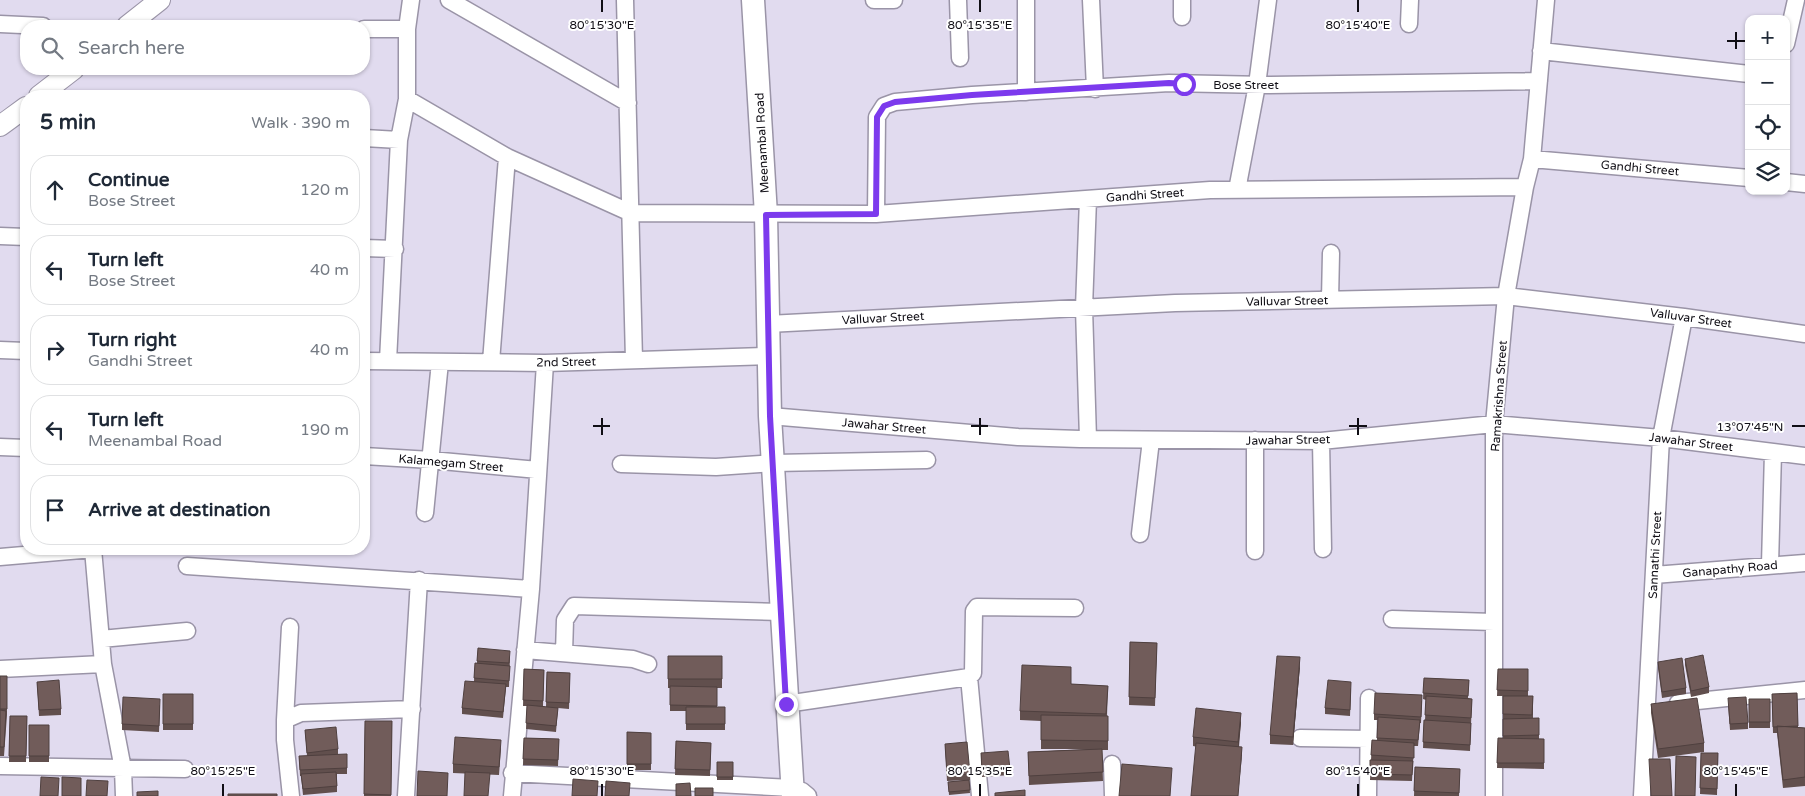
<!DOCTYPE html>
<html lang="en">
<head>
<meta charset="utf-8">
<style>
	:root { --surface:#fff; --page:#f6f6f7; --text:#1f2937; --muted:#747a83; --line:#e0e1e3 }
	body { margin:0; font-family:"Varela Round",sans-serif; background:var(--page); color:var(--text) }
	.controls { position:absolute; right:15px; top:15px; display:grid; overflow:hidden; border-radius:10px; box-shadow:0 1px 4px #0004 }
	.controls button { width:45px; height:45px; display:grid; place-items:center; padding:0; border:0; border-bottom:1px solid var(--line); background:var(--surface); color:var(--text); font:25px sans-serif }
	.stop { position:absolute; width:15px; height:15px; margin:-11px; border:4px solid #7c3aed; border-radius:50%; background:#fff }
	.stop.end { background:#7c3aed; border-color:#fff; box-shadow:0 1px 5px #0008 }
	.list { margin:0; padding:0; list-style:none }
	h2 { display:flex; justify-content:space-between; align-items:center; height:65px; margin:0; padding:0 20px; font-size:21px }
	h2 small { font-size:16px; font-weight:400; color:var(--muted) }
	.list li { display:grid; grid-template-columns:32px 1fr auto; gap:15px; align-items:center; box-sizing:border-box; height:70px; margin:0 10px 10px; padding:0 10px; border:1px solid var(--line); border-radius:20px }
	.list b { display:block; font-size:19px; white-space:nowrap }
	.list p { margin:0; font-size:16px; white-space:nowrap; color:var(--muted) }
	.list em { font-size:16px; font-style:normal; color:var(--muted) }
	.icon { flex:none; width:28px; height:28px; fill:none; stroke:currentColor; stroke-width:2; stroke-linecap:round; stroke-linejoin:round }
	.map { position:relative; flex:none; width:1805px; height:796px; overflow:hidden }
	.search { position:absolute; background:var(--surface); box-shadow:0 1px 4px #0004; left:20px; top:20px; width:350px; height:55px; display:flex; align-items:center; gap:12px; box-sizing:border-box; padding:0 18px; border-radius:20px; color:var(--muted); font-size:19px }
	.panel { position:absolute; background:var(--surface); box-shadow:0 1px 4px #0004; left:20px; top:90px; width:350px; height:465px; border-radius:20px }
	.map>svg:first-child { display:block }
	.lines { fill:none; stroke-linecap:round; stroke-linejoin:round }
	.minor-casing { stroke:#9a94a7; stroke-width:19 }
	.tertiary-casing { stroke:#9a94a7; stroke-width:22 }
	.secondary-casing { stroke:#9a94a7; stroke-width:25 }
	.minor { stroke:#fff; stroke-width:16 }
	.tertiary { stroke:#fff; stroke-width:20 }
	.secondary { stroke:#fff; stroke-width:22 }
	.wall { fill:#614f4d }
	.shaded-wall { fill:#4f403f }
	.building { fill:#715c5a; stroke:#4f403f }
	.route { stroke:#7c3aed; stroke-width:6 }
	.ticks { fill:none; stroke:#100e15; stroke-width:2 }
	.labels { text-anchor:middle; stroke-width:4; stroke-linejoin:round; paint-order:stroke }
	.street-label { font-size:12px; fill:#100e15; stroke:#fff }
	.ticks-label { font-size:12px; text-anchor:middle; fill:#100e15; stroke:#fff; stroke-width:4; stroke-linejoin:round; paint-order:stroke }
</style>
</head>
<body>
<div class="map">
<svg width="1805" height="796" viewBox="0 0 1805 796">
	<rect width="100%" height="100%" fill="#e1dbef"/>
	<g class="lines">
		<defs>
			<path id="minor" d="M449,0L628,103
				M625,0L634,360
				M874,0H894
				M958,0L960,58
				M1026,0V92
				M1091,0L1095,89
				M1182,17V0
				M0,24L43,26
				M1409,24L1410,0
				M364,29H407
				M1786,44L1796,0
				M1541,51L1749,74
				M407,99L507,157L631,213L876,214L1210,190L1525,187
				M364,138L399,140
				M1532,159L1749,178
				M1786,182L1805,184
				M1237,190L1257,85L1268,0
				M1088,199L1084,308L1088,439
				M876,214L877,117L884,106L895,102L972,95L1169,83L1266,85L1539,81
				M0,236L26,237
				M364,248L395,249
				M1330,300L1331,253
				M768,324L1175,303L1506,296L1684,317L1805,334
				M0,350L26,351
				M364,361L545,363L768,356
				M388,361L399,140L407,99V29L411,0
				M491,362L507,157
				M770,416L1018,437L1080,439L1321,441L1494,424L1661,438L1805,456
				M1255,440V551
				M1321,441L1323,549
				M0,447L26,448
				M364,456L431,460L538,470
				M621,464L716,467L774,463L927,460
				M425,513L440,362
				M1140,534L1151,440
				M0,557L93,549L103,664L123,769L124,796
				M1770,565L1773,452
				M187,566L531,589
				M1654,575L1805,563
				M1392,619L1494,622
				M101,639L187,631
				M525,650L633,659L648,664
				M564,653L565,620L574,606L782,612
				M0,669L103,664
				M969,677L980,796
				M1678,703L1805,690
				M786,704L969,677L973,673L974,611L977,607L1075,608
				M285,720L290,627
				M1300,738L1369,739
				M1112,764L1113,796
				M0,766L185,769
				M512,773L792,788L802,791L808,796
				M291,796L285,740V720L301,713L412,709
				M406,796L419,580
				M512,796L531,589L545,363
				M1368,796L1369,698
				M1494,796V424L1506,296L1525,187L1532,159L1546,0
				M1642,796L1661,438L1684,317"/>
			<path id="tertiary" d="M127,26L160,0
				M39,96L74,69
				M0,126L26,107"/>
			<path id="secondary" d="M753,0L766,215L770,416L793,796"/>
		</defs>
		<!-- minor casing -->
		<use href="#minor" class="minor-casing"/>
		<!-- tertiary casing -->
		<use href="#tertiary" class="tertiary-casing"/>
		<!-- secondary casing -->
		<use href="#secondary" class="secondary-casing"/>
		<!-- minor -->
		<use href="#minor" class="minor"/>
		<!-- tertiary -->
		<use href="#tertiary" class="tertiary"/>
		<!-- secondary -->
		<use href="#secondary" class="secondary"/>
	</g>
	<!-- wall -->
	<path class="wall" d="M1130,642L1157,643L1155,706L1129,705Z
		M478,648L510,657L509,687H506L503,718L462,714V708L474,681L475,663H477Z
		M668,656H722V688H717V707H725V730H686V711H670V688H668Z
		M1685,659L1709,687V693L1691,697L1685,665Z
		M1658,662L1686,688V694L1662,698L1658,668Z
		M1300,666L1293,745L1270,744V735Z
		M524,669L544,670L543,706L546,707L547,672L570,673L569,709L558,708L556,732L526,729L527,706H523Z
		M1498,669H1528V696H1533V718H1539V739H1544V769L1497,768L1498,738H1503V696H1497Z
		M0,676H7V715L4,756H0Z
		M1424,678L1469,680L1468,698L1472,699L1470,751L1423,748L1424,720H1425L1426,700L1423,699Z
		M37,682L61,709V715L39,716Z
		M1071,684L1108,686L1107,716H1108V750H1102L1103,781L1029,785L1028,752L1087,749H1041V721L1020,720V711Z
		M1351,688L1350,716L1325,714V708Z
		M1797,693L1798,727L1805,728V786L1783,788L1777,733H1773L1772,694Z
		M163,694H193V730H163Z
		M1749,699H1770V728H1749Z
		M1422,701L1421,723H1420L1418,746H1414L1412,781L1370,780L1372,740H1377L1378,720H1374V714Z
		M1651,704L1704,743V752L1658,758L1651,713Z
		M1728,704L1748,723V729L1730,730Z
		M160,705L159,732L122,730V724Z
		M10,716H27L26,762H9Z
		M365,721H392L391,796H364Z
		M1241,722L1239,747L1242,756L1193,746V737Z
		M29,725H49V762H29Z
		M305,730L338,749V754L347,768V774H337V792L303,795L301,776H300L299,756H307Z
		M627,732L651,733V770H627Z
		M524,738L559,739L558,766L523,765Z
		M676,741L711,743L710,776L675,775Z
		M945,744L970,774V780H969L970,793L949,795L948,782L968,780L947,781Z
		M501,748L499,775L453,773V764Z
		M981,753L1010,769V775L982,777Z
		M1701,753H1718L1717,795L1700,794Z
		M717,762H733V780H717Z
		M1415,767L1460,769L1459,796H1414Z"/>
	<!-- shaded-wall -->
	<path class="shaded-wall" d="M1300,657V666L1293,745V737Z
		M1241,713V722L1238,751V742Z
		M1242,747V756L1238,796Z"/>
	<!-- building -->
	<path class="building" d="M1130,642L1157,643L1155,698L1129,697Z
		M478,648L510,651L509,663L477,661Z
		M1703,655L1709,687L1691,691L1685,659Z
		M668,656H722V679H668Z
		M1277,656L1300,657L1293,737L1270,735Z
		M1682,658L1686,688L1662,692L1658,662Z
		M475,663L510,666L509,681L474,678Z
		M1022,665L1071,667V684L1108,686L1106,714L1020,711Z
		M524,669L544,670L543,701L523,700Z
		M1498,669H1528V691L1497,690Z
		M547,672L570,673L569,703L546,702Z
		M0,676H7V709H0Z
		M1424,678L1469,680L1468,696L1423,693Z
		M59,680L61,709L39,710L37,682Z
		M1328,680L1351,682L1350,710L1325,708Z
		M465,681L506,684L503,712L462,708Z
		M670,686L717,687V706L670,705Z
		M1375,693L1422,695L1421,717L1374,714Z
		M1797,693L1798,726L1773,727L1772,694Z
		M163,694H193V724H163Z
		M1426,696L1472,699L1471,718L1425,715Z
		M1503,696H1533L1532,715L1503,714Z
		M123,697L160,699L159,726L122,724Z
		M1746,697L1748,723L1730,724L1728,698Z
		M1697,698L1704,743L1658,749L1651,704Z
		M1749,699H1770V722H1749Z
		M527,705L558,708L556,726L526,723Z
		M686,707H725V724H686Z
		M1196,708L1241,713L1238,742L1193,737Z
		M0,710L6,711L4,747H0Z
		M1041,715L1108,716V741L1041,740Z
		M10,716H27L26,756H9Z
		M1378,717L1420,720L1418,740L1377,738Z
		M1539,718V735L1503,736V719Z
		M1424,720L1471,723L1470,745L1423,742Z
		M365,721H392L391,795L364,794Z
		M29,725H49V756H29Z
		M1777,726L1805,728V777L1783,780Z
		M336,727L338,749L307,753L305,730Z
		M627,732L651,733V764H627Z
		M455,737L501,740L499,767L453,764Z
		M524,738L559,739L558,760L523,759Z
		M1498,738L1544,739V763H1497Z
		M1372,740L1414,743V758L1371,755Z
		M676,741L711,743L710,770L675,769Z
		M967,742L970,774L947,775L945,744Z
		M1196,743L1242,747L1238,796H1191Z
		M1102,749L1103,772L1029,776L1028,752Z
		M1008,751L1010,769L982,771L981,753Z
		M1701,753H1718L1717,789L1700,788Z
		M347,754V768L300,770L299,756Z
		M1676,756L1696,757L1695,796H1675Z
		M1649,759H1670L1672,796H1651Z
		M1370,760L1413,761L1412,775L1370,774Z
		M717,762H733V777H717Z
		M1122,764L1172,768L1170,796H1119Z
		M1415,767L1460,769L1459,793L1414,791Z
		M418,771L448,773L447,796H417Z
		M336,772L337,786L303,789L301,774Z
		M465,772L490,773L488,796H464Z
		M41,777L59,778L58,796H40Z
		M62,777L81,778V796H62Z
		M573,779L598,781L597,796H572Z
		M87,780L108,781L107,796H86Z
		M969,780L970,790L949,792L948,782Z
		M606,781L630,783L629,796H605Z
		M690,783L691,796H676V784Z
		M695,788H713V796H695Z
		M1025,790V796H995V793Z
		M158,791V796H137V792Z
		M228,794H277V796H228Z"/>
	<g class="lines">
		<!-- route -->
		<path class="route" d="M786,704L770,416L766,215L876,214L877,117L884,106L895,102L972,95L1169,83L1184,84"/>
	</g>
	<!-- ticks -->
	<path class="ticks" d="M602,0V12M980,0V12M1358,0V12M1736,32V49M1727,41H1745M602,418V435M980,418V435M1358,418V435M593,426H610M971,426H988M1349,426H1367M1792,426H1805M223,784V796M602,784V796M980,784V796M1358,784V796M1736,784V796"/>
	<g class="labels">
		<!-- street labels -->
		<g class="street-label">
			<text x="1246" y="89">Bose Street</text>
			<text transform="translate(762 143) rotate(-93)" y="4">Meenambal Road</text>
			<text transform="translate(1640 168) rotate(5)" y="4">Gandhi Street</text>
			<text transform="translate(1145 195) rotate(-4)" y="4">Gandhi Street</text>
			<text transform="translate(1287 301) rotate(-1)" y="4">Valluvar Street</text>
			<text transform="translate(883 318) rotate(-3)" y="4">Valluvar Street</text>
			<text transform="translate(1691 318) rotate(8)" y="4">Valluvar Street</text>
			<text transform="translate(566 362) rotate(-1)" y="4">2nd Street</text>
			<text transform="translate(1499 396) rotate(-86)" y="4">Ramakrishna Street</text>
			<text transform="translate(884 426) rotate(5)" y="4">Jawahar Street</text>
			<text transform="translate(1288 440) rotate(-1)" y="4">Jawahar Street</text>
			<text transform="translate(1691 442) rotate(7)" y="4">Jawahar Street</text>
			<text transform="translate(451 463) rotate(5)" y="4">Kalamegam Street</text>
			<text transform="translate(1655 555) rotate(-87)" y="4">Sannathi Street</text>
			<text transform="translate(1730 569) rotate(-5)" y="4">Ganapathy Road</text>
		</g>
	</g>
	<g class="ticks-label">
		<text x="602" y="29">80°15'30"E</text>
		<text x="980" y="29">80°15'35"E</text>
		<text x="1358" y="29">80°15'40"E</text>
		<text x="1750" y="431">13°07'45"N</text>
		<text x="223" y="775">80°15'25"E</text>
		<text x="602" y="775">80°15'30"E</text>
		<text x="980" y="775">80°15'35"E</text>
		<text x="1358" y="775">80°15'40"E</text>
		<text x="1736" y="775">80°15'45"E</text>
	</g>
</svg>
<div class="controls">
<button>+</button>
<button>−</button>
<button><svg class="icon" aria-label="locate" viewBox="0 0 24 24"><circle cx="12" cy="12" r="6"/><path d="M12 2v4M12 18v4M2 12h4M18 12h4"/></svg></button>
<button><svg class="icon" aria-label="layers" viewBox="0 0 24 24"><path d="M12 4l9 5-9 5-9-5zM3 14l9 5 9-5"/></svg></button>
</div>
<div class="stop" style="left:1184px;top:84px"></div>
<div class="stop end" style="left:786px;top:704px"></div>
<div class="search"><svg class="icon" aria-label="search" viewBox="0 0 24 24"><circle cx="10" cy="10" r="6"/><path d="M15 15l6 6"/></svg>Search here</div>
<section class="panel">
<h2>5 min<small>Walk · 390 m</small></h2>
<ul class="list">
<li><svg class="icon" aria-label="ahead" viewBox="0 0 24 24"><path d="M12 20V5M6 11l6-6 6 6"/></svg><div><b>Continue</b><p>Bose Street</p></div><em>120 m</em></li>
<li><svg class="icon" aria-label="left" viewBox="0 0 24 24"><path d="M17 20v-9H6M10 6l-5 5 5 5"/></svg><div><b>Turn left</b><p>Bose Street</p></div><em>40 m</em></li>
<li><svg class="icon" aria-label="right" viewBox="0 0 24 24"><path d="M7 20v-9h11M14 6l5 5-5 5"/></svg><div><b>Turn right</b><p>Gandhi Street</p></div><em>40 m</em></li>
<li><svg class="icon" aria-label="left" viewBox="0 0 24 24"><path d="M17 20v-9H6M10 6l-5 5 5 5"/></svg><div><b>Turn left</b><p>Meenambal Road</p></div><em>190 m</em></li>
<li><svg class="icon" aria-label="arrive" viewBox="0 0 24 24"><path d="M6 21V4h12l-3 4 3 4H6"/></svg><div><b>Arrive at destination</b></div></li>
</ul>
</section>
</div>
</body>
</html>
